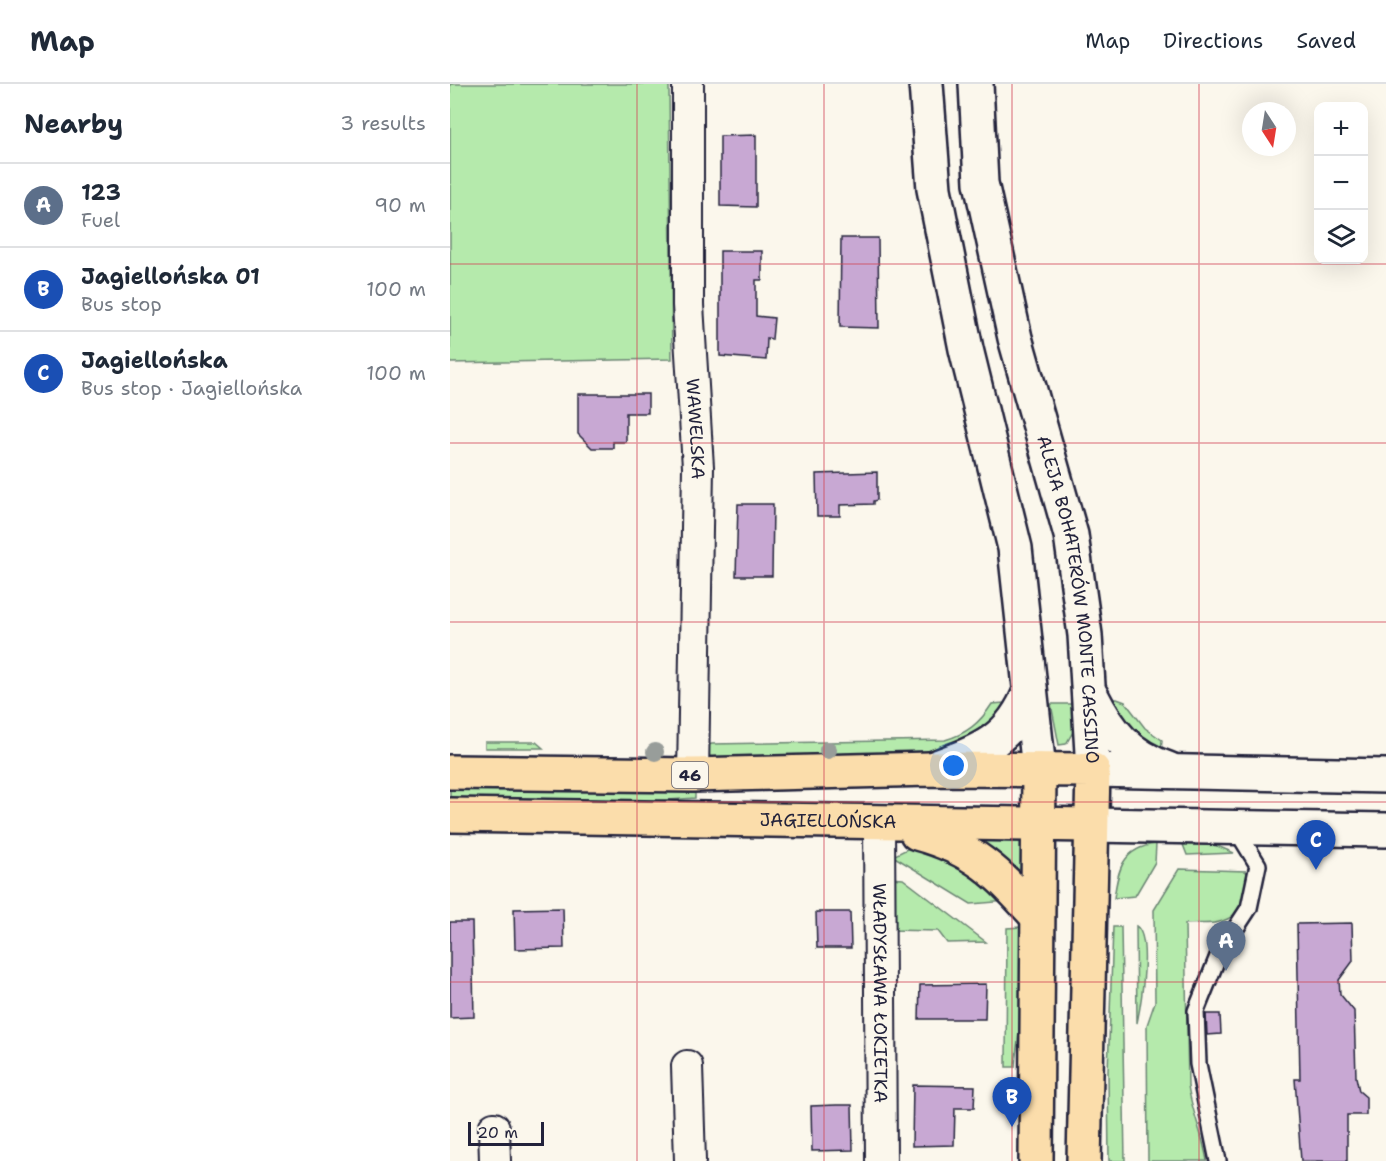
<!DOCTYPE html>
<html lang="en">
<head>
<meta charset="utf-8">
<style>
	:root { --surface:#fff; --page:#f6f6f7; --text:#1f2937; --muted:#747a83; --line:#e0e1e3; --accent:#d93025 }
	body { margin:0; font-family:"Shantell Sans",sans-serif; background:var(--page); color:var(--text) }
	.controls { position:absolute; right:18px; top:18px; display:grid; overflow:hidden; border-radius:12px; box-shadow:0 6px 24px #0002 }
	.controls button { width:54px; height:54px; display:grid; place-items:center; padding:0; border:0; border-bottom:2px solid var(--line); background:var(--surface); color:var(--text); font:30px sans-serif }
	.compass { position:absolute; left:792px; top:18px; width:54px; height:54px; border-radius:50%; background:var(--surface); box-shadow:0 6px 24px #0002; rotate:168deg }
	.scale { position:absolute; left:18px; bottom:15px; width:76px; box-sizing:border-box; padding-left:6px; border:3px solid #22223b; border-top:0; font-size:16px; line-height:21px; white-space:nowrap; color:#22223b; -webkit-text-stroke:4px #fbf7ec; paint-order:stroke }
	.you { position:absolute; left:504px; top:682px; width:21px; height:21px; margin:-15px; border:4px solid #fff; border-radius:50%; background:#1a73e8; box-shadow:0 0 0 9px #1a73e833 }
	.badge { display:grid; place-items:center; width:39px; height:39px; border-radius:50%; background:var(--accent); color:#fff; font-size:20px; font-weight:700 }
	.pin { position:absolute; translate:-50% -50px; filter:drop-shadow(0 2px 3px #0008) }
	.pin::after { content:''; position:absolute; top:32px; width:21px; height:18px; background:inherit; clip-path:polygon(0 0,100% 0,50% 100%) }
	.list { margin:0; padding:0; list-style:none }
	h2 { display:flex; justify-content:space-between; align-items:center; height:78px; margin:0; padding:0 24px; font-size:26px }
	h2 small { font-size:20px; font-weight:400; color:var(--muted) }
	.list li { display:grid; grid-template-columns:39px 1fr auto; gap:18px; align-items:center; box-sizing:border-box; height:84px; padding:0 24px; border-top:2px solid var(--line) }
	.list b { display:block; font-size:22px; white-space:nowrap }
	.list p { margin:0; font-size:20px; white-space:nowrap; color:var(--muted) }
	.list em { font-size:20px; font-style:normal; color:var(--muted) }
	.icon { flex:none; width:33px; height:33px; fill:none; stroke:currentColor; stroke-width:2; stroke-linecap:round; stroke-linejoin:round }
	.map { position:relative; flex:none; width:936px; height:1077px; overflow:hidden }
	header { display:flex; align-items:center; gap:36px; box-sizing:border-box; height:84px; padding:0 30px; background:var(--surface); border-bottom:2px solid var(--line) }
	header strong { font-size:28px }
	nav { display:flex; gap:33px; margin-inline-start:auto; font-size:21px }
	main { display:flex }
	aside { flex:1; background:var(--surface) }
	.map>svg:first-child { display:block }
	.green { fill:#b5eaac; stroke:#6c8674; stroke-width:1.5 }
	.building { fill:#c8a8d3; stroke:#22223b; stroke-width:1.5 }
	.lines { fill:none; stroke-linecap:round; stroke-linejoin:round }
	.lane-casing { stroke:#22223b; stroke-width:20 }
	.street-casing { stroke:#22223b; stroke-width:34 }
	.secondary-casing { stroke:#22223b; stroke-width:38 }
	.primary-casing { stroke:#22223b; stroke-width:38 }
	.lane { stroke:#fbf7ec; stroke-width:15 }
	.street { stroke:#fbf7ec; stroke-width:30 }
	.secondary { stroke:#fbf7ec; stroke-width:33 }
	.primary { stroke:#fbddab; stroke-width:33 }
	.tree { fill:#989d9a }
	.grid { fill:none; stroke:#d1495b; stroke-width:1.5; stroke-opacity:0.55 }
	.labels { text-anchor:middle; stroke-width:4.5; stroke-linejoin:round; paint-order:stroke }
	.shield { fill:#fbf7ec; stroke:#636270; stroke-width:1.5 }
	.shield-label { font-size:16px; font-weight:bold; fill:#22223b }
	.street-label { font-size:18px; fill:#22223b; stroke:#fbf7ec }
</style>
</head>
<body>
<header>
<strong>Map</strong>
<nav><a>Map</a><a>Directions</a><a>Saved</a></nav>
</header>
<main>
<aside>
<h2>Nearby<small>3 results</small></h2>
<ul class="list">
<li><span class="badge" style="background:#5c6f8a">A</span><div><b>123</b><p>Fuel</p></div><em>90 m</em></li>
<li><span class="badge" style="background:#1a4fb4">B</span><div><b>Jagiellońska 01</b><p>Bus stop</p></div><em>100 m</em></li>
<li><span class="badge" style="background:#1a4fb4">C</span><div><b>Jagiellońska</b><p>Bus stop · Jagiellońska</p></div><em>100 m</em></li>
</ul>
</aside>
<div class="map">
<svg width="936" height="1077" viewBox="0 0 936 1077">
	<rect width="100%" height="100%" fill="#fbf7ec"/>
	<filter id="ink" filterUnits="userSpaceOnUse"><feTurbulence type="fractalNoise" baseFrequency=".0167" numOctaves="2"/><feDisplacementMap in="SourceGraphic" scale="12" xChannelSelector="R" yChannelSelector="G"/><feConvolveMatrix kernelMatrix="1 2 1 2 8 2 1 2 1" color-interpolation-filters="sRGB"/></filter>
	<g filter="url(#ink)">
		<!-- green -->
		<path class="green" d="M0,0H219L222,275L0,279Z
			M659,615H667L675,618L695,644L712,656L711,668L695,664Z
			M554,619L550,633L496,670L266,677L259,672L258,661L262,660L495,656C516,650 530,639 542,620Z
			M601,620H630L624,646L616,660L609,661Z
			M35,658H86L93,664H35Z
			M0,701L245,704V714L179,719L0,717Z
			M575,753L574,798L525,756Z
			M732,758L765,761L784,769L737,771Z
			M706,760L705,778L685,812L664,814C668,786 672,764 706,760Z
			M459,764L501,771L559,817L521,820L443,772Z
			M729,785L796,787C805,810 789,836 764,839C754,840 744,839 735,840L738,1002C742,1028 753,1051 757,1077H698L697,941L705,918L704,826Z
			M440,794L453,795L536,858L497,859L488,847L439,846Z
			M686,842C702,852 691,920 687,939Z
			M571,843C585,889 568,937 565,983H556L557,844Z
			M663,843H671L675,1077H659L658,988Z"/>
		<!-- building -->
		<path class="building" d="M306,51V123L270,122V52Z
			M391,154H428L429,244L390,243Z
			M270,167H312V196H306V232L324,234L322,255L317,254L316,276L270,272Z
			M128,310H198V329H176V358H163V364H142L128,350Z
			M427,388V416L423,417V420L390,421V432H367L366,390Z
			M288,420H323L322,492H286Z
			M113,824L114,864L65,865L64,825Z
			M366,828H400L401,864H367Z
			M0,838H22L24,933L0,934Z
			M902,839L903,877L889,896L890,910L904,927L906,993L909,1007L916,1013V1031H897V1077H851L845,995H850L847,840Z
			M536,900L535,935H469L470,901Z
			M756,930H770L771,950L757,951Z
			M463,1001L525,1002L524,1024H505L504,1061L462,1062Z
			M386,1021H402L403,1066L362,1067L361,1022Z"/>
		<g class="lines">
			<defs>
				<path id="lane" d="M768,1077L748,980L746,927L769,870L799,824L808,781L786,745"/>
				<g id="street">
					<path id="s1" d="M238,0V221L248,383L243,691"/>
					<path id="s2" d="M429,739L431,1077"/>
					<path d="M237,982L240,1077"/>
					<path d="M44,1044L45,1077"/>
				</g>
				<g id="secondary">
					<path d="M476,0L484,105L516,265L565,464L589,686"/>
					<path id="s3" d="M526,0L531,99L565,254L621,451L635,551L643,686L936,692"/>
					<path d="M641,611C660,649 678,671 718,685"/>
					<path d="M484,684C531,667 561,656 580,607"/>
					<path d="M641,741L936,746"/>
				</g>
				<g id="primary">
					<path d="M0,688L243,691L480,685L643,686L634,1077"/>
					<path id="s4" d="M0,731L641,741"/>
					<path d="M467,749C525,765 547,788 586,831"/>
					<path d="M586,1077L589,686"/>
				</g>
			</defs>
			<!-- lane casing -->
			<use href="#lane" class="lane-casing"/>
			<!-- street casing -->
			<use href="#street" class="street-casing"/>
			<!-- secondary casing -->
			<use href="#secondary" class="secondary-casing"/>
			<!-- primary casing -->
			<use href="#primary" class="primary-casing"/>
			<!-- lane -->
			<use href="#lane" class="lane"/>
			<!-- street -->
			<use href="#street" class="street"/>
			<!-- secondary -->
			<use href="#secondary" class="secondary"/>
			<!-- primary -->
			<use href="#primary" class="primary"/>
		</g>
		<!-- trees -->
		<g class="tree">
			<circle cx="378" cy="666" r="9"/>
			<circle cx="205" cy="668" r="9"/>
		</g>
	</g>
	<!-- grid -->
	<path class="grid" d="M187,0V1077M374,0V1077M562,0V1077M749,0V1077M0,180H936M0,359H936M0,538H936M0,718H936M0,898H936"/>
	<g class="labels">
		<!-- shield labels -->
		<rect class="shield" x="222" y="678" width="36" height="26" rx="4.5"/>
		<g class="shield-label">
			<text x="240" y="697">46</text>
		</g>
		<!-- street labels -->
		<g class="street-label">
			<text dy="6" stroke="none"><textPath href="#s1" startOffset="345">WAWELSKA</textPath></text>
			<text dy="6" stroke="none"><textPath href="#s3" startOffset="526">ALEJA BOHATERÓW MONTE CASSINO</textPath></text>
			<text dy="6" stroke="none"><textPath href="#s4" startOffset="378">JAGIELLOŃSKA</textPath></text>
			<text dy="6" stroke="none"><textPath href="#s2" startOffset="170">WŁADYSŁAWA ŁOKIETKA</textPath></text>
		</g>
	</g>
</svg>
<div class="controls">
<button>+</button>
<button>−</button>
<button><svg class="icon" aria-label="layers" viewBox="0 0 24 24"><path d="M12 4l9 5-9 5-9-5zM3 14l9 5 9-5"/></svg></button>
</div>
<svg class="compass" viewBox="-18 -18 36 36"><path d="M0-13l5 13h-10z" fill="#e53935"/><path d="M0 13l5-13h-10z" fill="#747a83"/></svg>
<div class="scale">20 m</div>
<div class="you"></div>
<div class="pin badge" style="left:776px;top:887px;background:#5c6f8a">A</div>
<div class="pin badge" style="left:562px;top:1043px;background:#1a4fb4">B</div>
<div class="pin badge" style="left:866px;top:786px;background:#1a4fb4">C</div>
</div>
</main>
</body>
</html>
